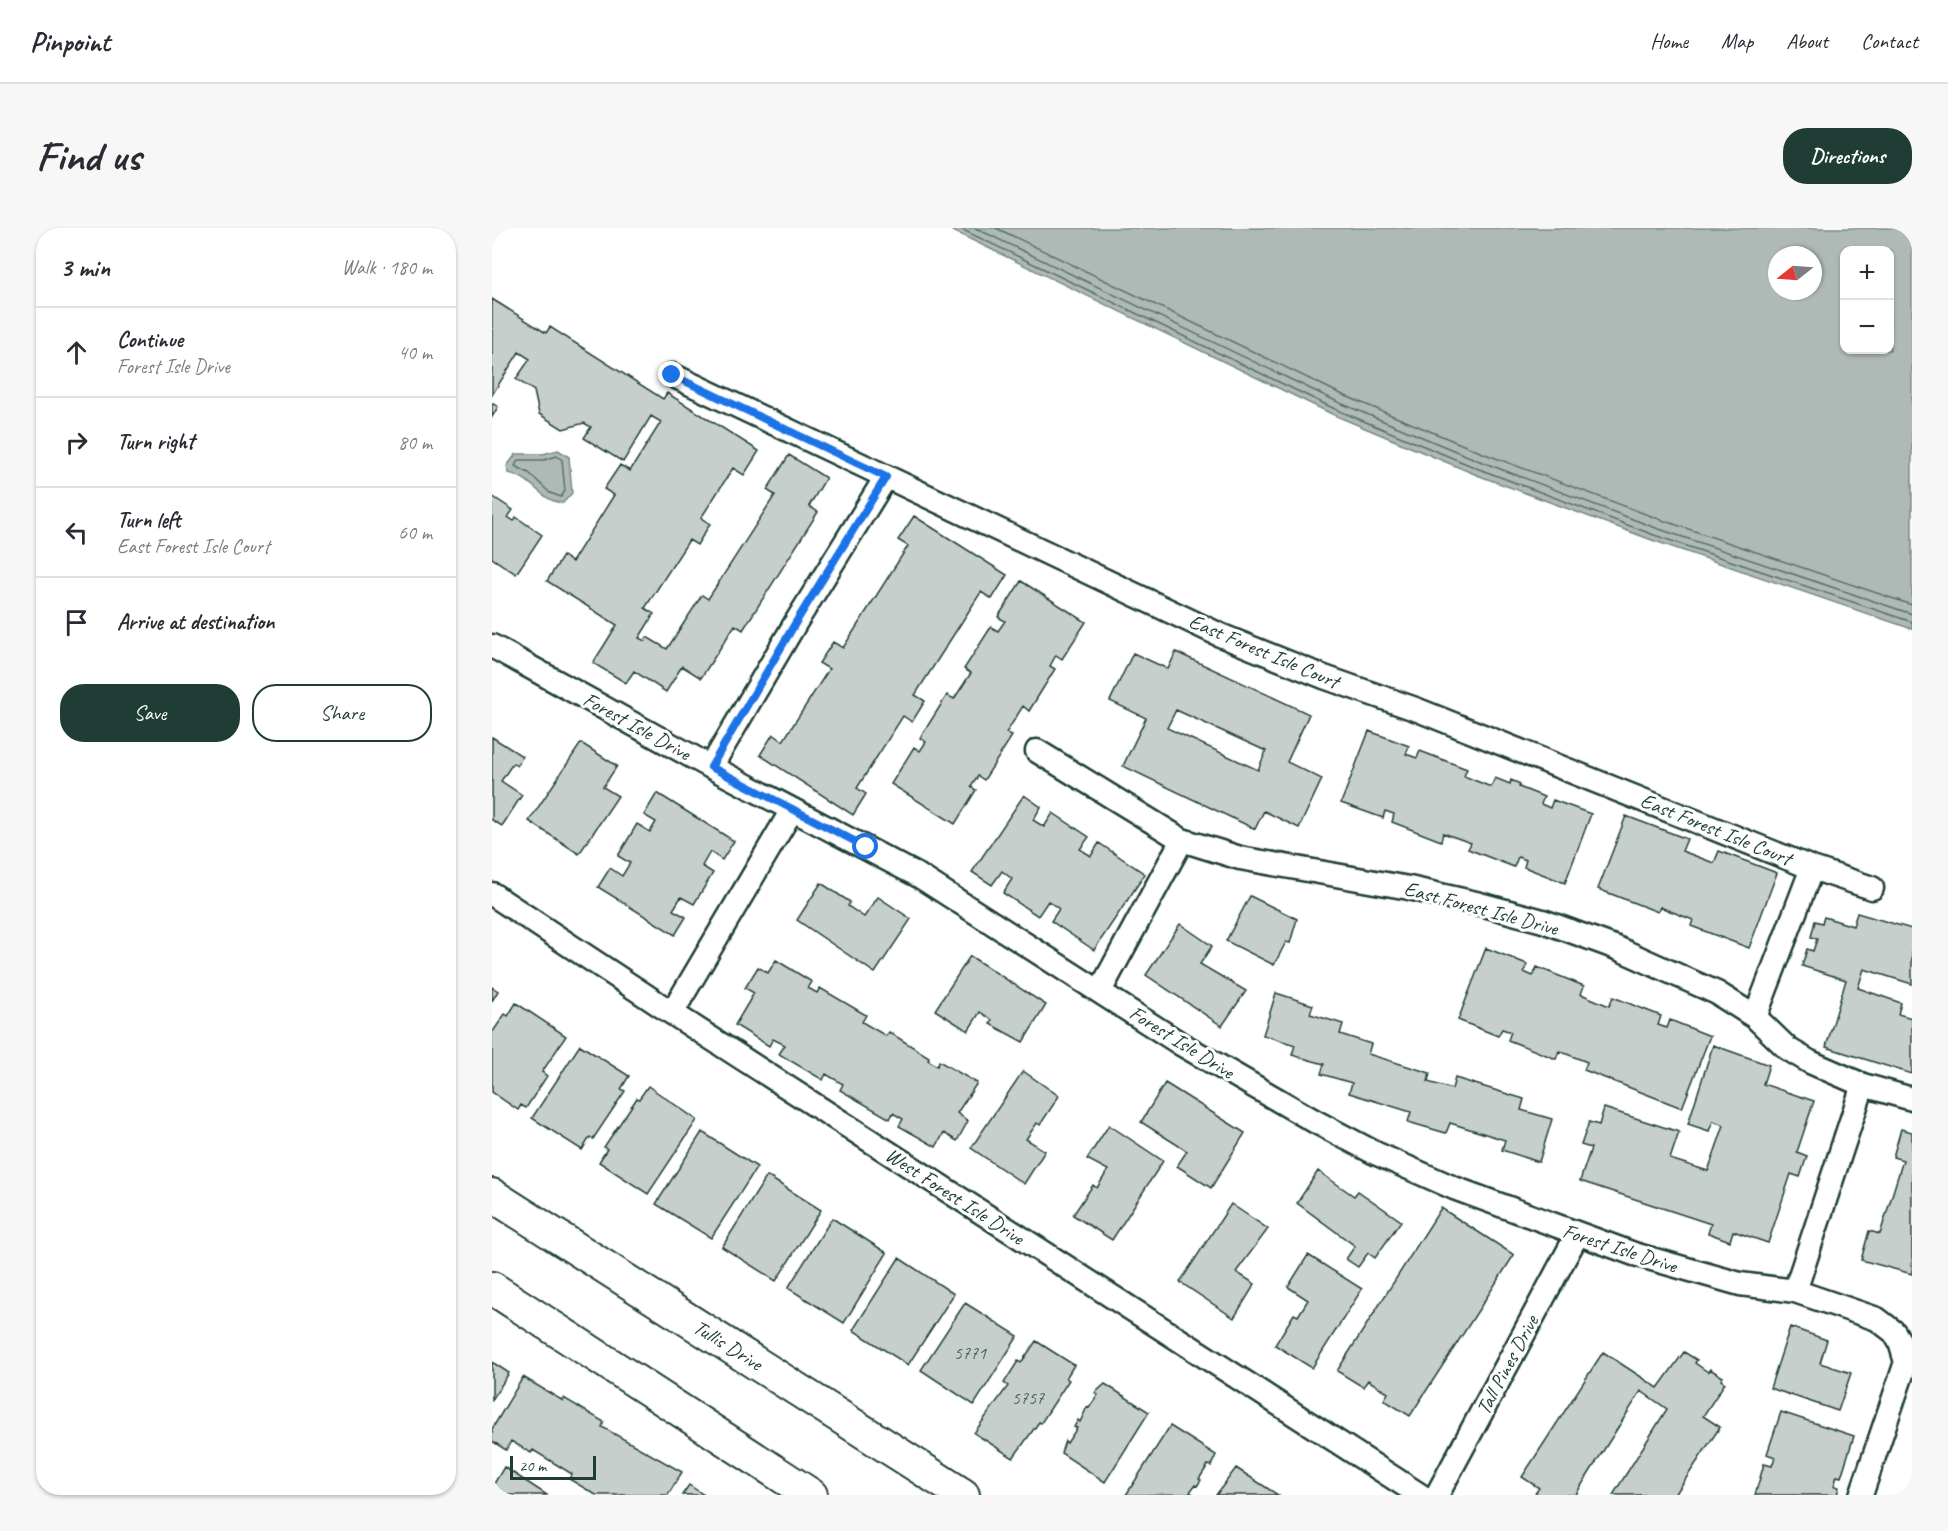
<!DOCTYPE html>
<html lang="en">
<head>
<meta charset="utf-8">
<style>
	:root { --surface:#fff; --page:#f7f7f7; --text:#2b2b33; --muted:#7c7c81; --line:#e1e1e2; --accent:#1f3d34 }
	body { margin:0; font-family:Caveat,sans-serif; background:var(--page); color:var(--text) }
	.controls { position:absolute; right:18px; top:18px; display:grid; overflow:hidden; border-radius:12px; box-shadow:0 2px 4px #0004 }
	.controls button { width:54px; height:54px; display:grid; place-items:center; padding:0; border:0; border-bottom:2px solid var(--line); background:var(--surface); color:var(--text); font:30px sans-serif }
	.compass { position:absolute; left:1276px; top:18px; width:54px; height:54px; border-radius:50%; background:var(--surface); box-shadow:0 2px 4px #0004; rotate:253deg }
	.scale { position:absolute; left:18px; bottom:15px; width:86px; box-sizing:border-box; padding-left:6px; border:3px solid #1f3d34; border-top:0; font-size:16px; line-height:21px; white-space:nowrap; color:#1f3d34; -webkit-text-stroke:4px #fff; paint-order:stroke }
	.stop { position:absolute; width:18px; height:18px; margin:-14px; border:4px solid #1a73e8; border-radius:50%; background:#fff }
	.stop.end { background:#1a73e8; border-color:#fff; box-shadow:0 2px 6px #0008 }
	.list { margin:0; padding:0; list-style:none }
	h2 { display:flex; justify-content:space-between; align-items:center; height:78px; margin:0; padding:0 24px; font-size:26px }
	h2 small { font-size:20px; font-weight:400; color:var(--muted) }
	.list li { display:grid; grid-template-columns:39px 1fr auto; gap:18px; align-items:center; box-sizing:border-box; height:90px; padding:0 24px; border-top:2px solid var(--line) }
	.list b { display:block; font-size:22px; white-space:nowrap }
	.list p { margin:0; font-size:20px; white-space:nowrap; color:var(--muted) }
	.list em { font-size:20px; font-style:normal; color:var(--muted) }
	.actions { display:flex; gap:12px; padding:18px 24px }
	.actions a { flex:1; padding:14px 0; border:2px solid var(--accent); border-radius:24px; text-align:center; font-size:21px; color:var(--accent) }
	.actions .main { background:var(--accent); color:#fff }
	.icon { flex:none; width:33px; height:33px; fill:none; stroke:currentColor; stroke-width:2; stroke-linecap:round; stroke-linejoin:round }
	.map { position:relative; flex:none; width:1420px; height:1267px; overflow:hidden; border-radius:24px }
	header { display:flex; align-items:center; gap:36px; box-sizing:border-box; height:84px; padding:0 30px; background:var(--surface); border-bottom:2px solid var(--line) }
	header strong { font-size:28px }
	nav { display:flex; gap:33px; margin-inline-start:auto; font-size:21px }
	.intro { display:flex; align-items:center; justify-content:space-between; box-sizing:border-box; height:144px; padding:0 36px }
	h1 { margin:0; font-size:42px }
	.button { padding:15px 27px; border-radius:24px; background:var(--accent); color:#fff; font-size:21px; font-weight:700 }
	main { display:flex; gap:36px; padding:0 36px }
	aside { flex:1; background:var(--surface); border-radius:24px; box-shadow:0 2px 4px #0004 }
	.map>svg:first-child { display:block }
	.water { fill:#afbab7; stroke:#758883; stroke-width:1.5; fill-rule:evenodd }
	.lines { fill:none; stroke-linecap:round; stroke-linejoin:round }
	.shore { stroke:#596f68; stroke-width:1.5 }
	.building { fill:#c7cfcc; stroke:#1f3d34; stroke-width:1.5; fill-rule:evenodd }
	.street-casing { stroke:#1f3d34; stroke-width:27 }
	.secondary-casing { stroke:#1f3d34; stroke-width:36 }
	.street { stroke:#fff; stroke-width:22 }
	.secondary { stroke:#fff; stroke-width:32 }
	.route { stroke:#1a73e8; stroke-width:8 }
	.labels { text-anchor:middle; stroke-width:6; stroke-linejoin:round; paint-order:stroke }
	.number-label { font-size:18px; fill:#49625a }
	.street-label { font-size:21px; fill:#1f3d34; stroke:#fff }
</style>
</head>
<body>
<header>
<strong>Pinpoint</strong>
<nav><a>Home</a><a>Map</a><a>About</a><a>Contact</a></nav>
</header>
<div class="intro"><h1>Find us</h1><a class="button">Directions</a></div>
<main>
<aside>
<h2>3 min<small>Walk · 180 m</small></h2>
<ul class="list">
<li><svg class="icon" aria-label="ahead" viewBox="0 0 24 24"><path d="M12 20V5M6 11l6-6 6 6"/></svg><div><b>Continue</b><p>Forest Isle Drive</p></div><em>40 m</em></li>
<li><svg class="icon" aria-label="right" viewBox="0 0 24 24"><path d="M7 20v-9h11M14 6l5 5-5 5"/></svg><div><b>Turn right</b></div><em>80 m</em></li>
<li><svg class="icon" aria-label="left" viewBox="0 0 24 24"><path d="M17 20v-9H6M10 6l-5 5 5 5"/></svg><div><b>Turn left</b><p>East Forest Isle Court</p></div><em>60 m</em></li>
<li><svg class="icon" aria-label="arrive" viewBox="0 0 24 24"><path d="M6 21V4h12l-3 4 3 4H6"/></svg><div><b>Arrive at destination</b></div></li>
</ul>
<div class="actions"><a class="main">Save</a><a>Share</a></div>
</aside>
<div class="map">
<svg width="1420" height="1267" viewBox="0 0 1420 1267">
	<rect width="100%" height="100%" fill="#fff"/>
	<filter id="ink" filterUnits="userSpaceOnUse"><feTurbulence type="fractalNoise" baseFrequency=".0167" numOctaves="2"/><feDisplacementMap in="SourceGraphic" scale="12" xChannelSelector="R" yChannelSelector="G"/><feConvolveMatrix kernelMatrix="1 2 1 2 8 2 1 2 1" color-interpolation-filters="sRGB"/></filter>
	<g filter="url(#ink)">
		<!-- water -->
		<path class="water" d="M455,0H1420V401L1160,312L985,247L842,187ZM1352,22H1398V122H1352ZM1285,27H1321V63H1285Z
			M66,222L77,229L80,265L71,275C49,274 40,249 17,245L15,238L24,226H51Z"/>
		<g class="lines">
			<!-- shore -->
			<path class="shore" d="M467,0L845,182L987,241L1162,307L1420,394
				M483,0L848,175L990,234L1164,300L1420,386
				M504,0L851,167L993,226L1167,291L1420,377
				M65,228L70,232L73,263L69,269L58,265L37,245L23,238L26,232H52Z"/>
		</g>
		<!-- building -->
		<path class="building" d="M0,71L54,105L58,99L171,171L175,165L267,223L252,247L241,240L209,290L218,296L205,317L197,312L153,380L162,386L147,410L153,413L155,409L175,421L210,367L216,371L283,267L275,262L297,227L334,250L317,278L326,284L251,402L243,397L209,450L190,438L174,464L142,443L134,455L101,435L125,397L55,353L71,328L80,334L122,267L112,261L128,237L138,243L169,194L159,188L131,234L92,210L99,199L92,195L71,201L47,186L42,163L24,151L38,131L27,124L0,167Z
			M0,175L6,179L0,189Z
			M0,268L21,282L16,289L22,293L24,289L50,307L24,346L0,330Z
			M422,288L515,347L500,371L489,364L423,467L433,473L420,494L411,488L365,560L374,566L361,587L268,527L281,506L291,513L337,441L327,435L341,414L351,420L416,318L406,312Z
			M529,353L594,394L570,431L564,427L558,438L563,441L537,483L531,478L514,505L520,508L492,552L486,548L479,559L484,562L463,596L399,556L422,519L428,523L434,514L428,510L455,467L462,471L479,445L472,441L499,399L506,403L513,393L506,389Z
			M684,424L817,486L795,534L830,551L807,600L772,583L763,601L631,538L654,490L618,473L641,425L676,441ZM684,482L774,523L766,542L675,500Z
			M877,503L917,518L914,526L925,530L928,523L975,541L972,548L999,559L1003,550L1018,556L1019,552L1028,556L1027,559L1052,569L1049,576L1058,580L1061,572L1099,586L1073,655L1032,639L1034,632L1026,629L1022,639L976,621L979,615L951,605L949,613L900,594L902,586L893,583L891,590L849,575Z
			M0,509L30,528L25,538L21,535L9,553L30,567L10,598L0,592Z
			M89,515L125,538L111,559L126,568L87,626L37,593Z
			M165,565L242,613L230,632L218,624L210,638L221,645L202,676L189,669L181,682L194,689L183,707L106,659L118,640L130,648L138,635L126,628L145,596L158,604L164,594L152,587Z
			M532,567L549,579L541,592L552,599L561,585L597,609L588,621L599,628L607,615L653,646L602,722L559,693L567,681L556,673L546,688L511,665L520,651L510,643L500,657L480,644Z
			M1134,588L1195,611L1190,623L1222,635L1227,623L1285,645L1257,720L1199,698L1201,692L1168,679L1166,684L1106,661Z
			M329,655L358,674L356,678L372,689L386,669L419,691L383,745L305,692Z
			M758,668L805,691L798,715L794,714L782,737L734,713Z
			M1365,685L1420,701V756L1372,741L1366,760L1409,775L1406,786L1420,790V846L1334,819L1354,752L1310,738L1315,721L1321,723L1325,711L1319,709L1323,693L1330,695L1332,689L1361,698Z
			M688,696L720,718L708,736L754,763L730,798L654,747Z
			M994,720L1035,736L1032,744L1041,748L1045,739L1092,758L1089,766L1117,778L1121,769L1169,788L1166,797L1175,800L1178,792L1218,808L1190,880L1092,842L1095,834L1067,823L1064,831L1016,812L1019,804L1010,801L1006,808L966,792Z
			M478,728L554,777L531,814L498,796L500,792L488,784L476,803L443,782Z
			M284,732L320,754L316,760L325,765L328,760L374,787L370,794L394,808L397,804L437,829L436,832L445,838L447,833L485,855L465,885L476,893L465,913L452,905L444,919L407,898L411,891L401,885L398,891L348,862L351,856L334,846L331,852L287,826L293,817L281,811L277,818L243,797L262,765L253,760L266,739L276,745Z
			M0,759L6,763L0,773Z
			M784,765L821,777L818,786L851,796L848,806L879,816L876,826L938,845L936,854L960,861L963,850L1032,871L1029,882L1060,891L1047,934L1010,922L1013,912L958,895L954,905L916,894L919,884L857,865L860,855L829,846L832,836L800,827L803,817L771,807Z
			M24,775L74,808L50,844L55,848L34,880L29,877L26,882L0,864V805L13,786L16,788Z
			M88,817L137,848L129,861L133,863L101,911L98,909L90,922L40,890Z
			M1221,817L1277,837L1271,856L1322,873L1305,924L1315,928L1308,949L1299,946L1276,1015L1241,1003L1238,1013L1216,1005L1219,996L1088,953L1099,920L1089,917L1097,894L1107,897L1112,880L1187,904L1178,931L1216,943L1232,897L1221,893L1217,903L1196,896Z
			M531,843L567,868L548,897L545,895L534,911L553,923L532,956L479,920Z
			M673,855L753,905L719,960L685,938L695,923L649,894Z
			M156,858L205,892L156,966L107,934L115,921L112,919L145,870L147,871Z
			M617,897L671,933L620,1012L581,987L601,957L605,960L616,942L595,931Z
			M1409,901L1420,904V1046L1369,1032L1377,1003L1388,1006L1411,932L1401,929Z
			M210,904L265,939L219,1010L164,976Z
			M826,943L862,968L866,963L909,993L883,1030L876,1025L866,1039L854,1031L863,1018L805,975Z
			M275,948L329,982L284,1053L230,1019Z
			M739,976L776,1001L744,1044L763,1056L742,1090L688,1054Z
			M949,980L1022,1027L918,1188L892,1172L896,1165L876,1152L871,1159L845,1143Z
			M340,990L395,1025L352,1095L296,1060Z
			M816,1027L870,1061L820,1140L783,1117L802,1086L806,1088L816,1072L796,1059Z
			M407,1030L462,1066L416,1137L361,1102Z
			M473,1075L526,1108L482,1177L429,1142Z
			M1298,1099L1335,1112L1328,1135L1359,1145L1346,1183L1278,1160Z
			M544,1113L582,1137L574,1150L577,1152L549,1195L547,1194L521,1230L482,1205L516,1158L512,1155L526,1133L529,1135Z
			M1111,1124L1166,1160L1192,1124L1205,1132L1203,1135L1216,1144L1218,1141L1231,1149L1229,1152L1233,1155L1211,1188L1228,1199L1183,1267H1121L1175,1181L1149,1163L1084,1266L1086,1267H1042L1047,1260L1030,1249Z
			M0,1134L17,1145L0,1172Z
			M31,1149L71,1173L72,1170L112,1194L110,1199L190,1244L176,1267H104L77,1251L80,1246L41,1222L39,1225L19,1213L14,1222L0,1213V1201Z
			M613,1156L657,1184L613,1254L569,1225L573,1213L575,1215L585,1200L582,1199L586,1192L588,1194L595,1179L597,1180L606,1167L603,1165Z
			M1289,1184L1362,1208L1349,1249L1345,1248L1342,1258L1347,1259L1345,1267H1263L1272,1236L1280,1238L1283,1229L1275,1226Z
			M678,1198L724,1227L719,1238L716,1237L707,1251L709,1252L705,1258L703,1257L698,1264L701,1266L634,1267Z
			M12,1239L55,1267H12L0,1259Z
			M744,1240L786,1267H724Z
			M197,1257L212,1267H190Z"/>
		<g class="lines">
			<defs>
				<path id="street" d="M180,147L728,407L832,449L926,482L1320,640L1380,660
					M0,418L219,539L427,648L689,816L824,894L883,925L962,960L1142,1026L1248,1056L1303,1063L1385,1091L1402,1104L1408,1114L1414,1134L1369,1267
					M545,523L690,612L748,630L917,660L988,676L1051,693L1125,720L1225,765L1263,789L1296,821L1318,834L1371,857L1420,871
					M219,539L304,394L394,249
					M0,666L180,785L928,1267
					M608,763L690,612
					M180,785L300,582
					M1263,789L1320,640
					M1303,1063L1371,857
					M945,1267L1085,1007"/>
				<path id="secondary" d="M0,967L471,1267
					M0,1060L319,1267"/>
			</defs>
			<!-- street casing -->
			<use href="#street" class="street-casing"/>
			<!-- secondary casing -->
			<use href="#secondary" class="secondary-casing"/>
			<!-- street -->
			<use href="#street" class="street"/>
			<!-- secondary -->
			<use href="#secondary" class="secondary"/>
		</g>
	</g>
	<g class="lines" filter="url(#ink)">
		<!-- route -->
		<path class="route" d="M180,147L394,249L304,394L219,539L374,619"/>
	</g>
	<g class="labels">
		<!-- number labels -->
		<g class="number-label">
			<text x="478" y="1131">5771</text>
			<text x="536" y="1176">5757</text>
		</g>
		<!-- street labels -->
		<g class="street-label">
			<text transform="translate(772 423) rotate(23)" y="7">East Forest Isle Court</text>
			<text transform="translate(145 498) rotate(29)" y="7">Forest Isle Drive</text>
			<text transform="translate(1224 601) rotate(22)" y="7">East Forest Isle Court</text>
			<text transform="translate(989 680) rotate(15)" y="7">East Forest Isle Drive</text>
			<text transform="translate(690 814) rotate(32)" y="7">Forest Isle Drive</text>
			<text transform="translate(463 968) rotate(33)" y="7">West Forest Isle Drive</text>
			<text transform="translate(1128 1020) rotate(18)" y="7">Forest Isle Drive</text>
			<text transform="translate(236 1117) rotate(32)" y="7">Tullis Drive</text>
			<text transform="translate(1015 1137) rotate(-62)" y="7">Tall Pines Drive</text>
		</g>
	</g>
</svg>
<div class="controls">
<button>+</button>
<button>−</button>
</div>
<svg class="compass" viewBox="-18 -18 36 36"><path d="M0-13l5 13h-10z" fill="#e53935"/><path d="M0 13l5-13h-10z" fill="#7c7c81"/></svg>
<div class="scale">20 m</div>
<div class="stop" style="left:374px;top:619px"></div>
<div class="stop end" style="left:180px;top:147px"></div>
</div>
</main>
</body>
</html>
